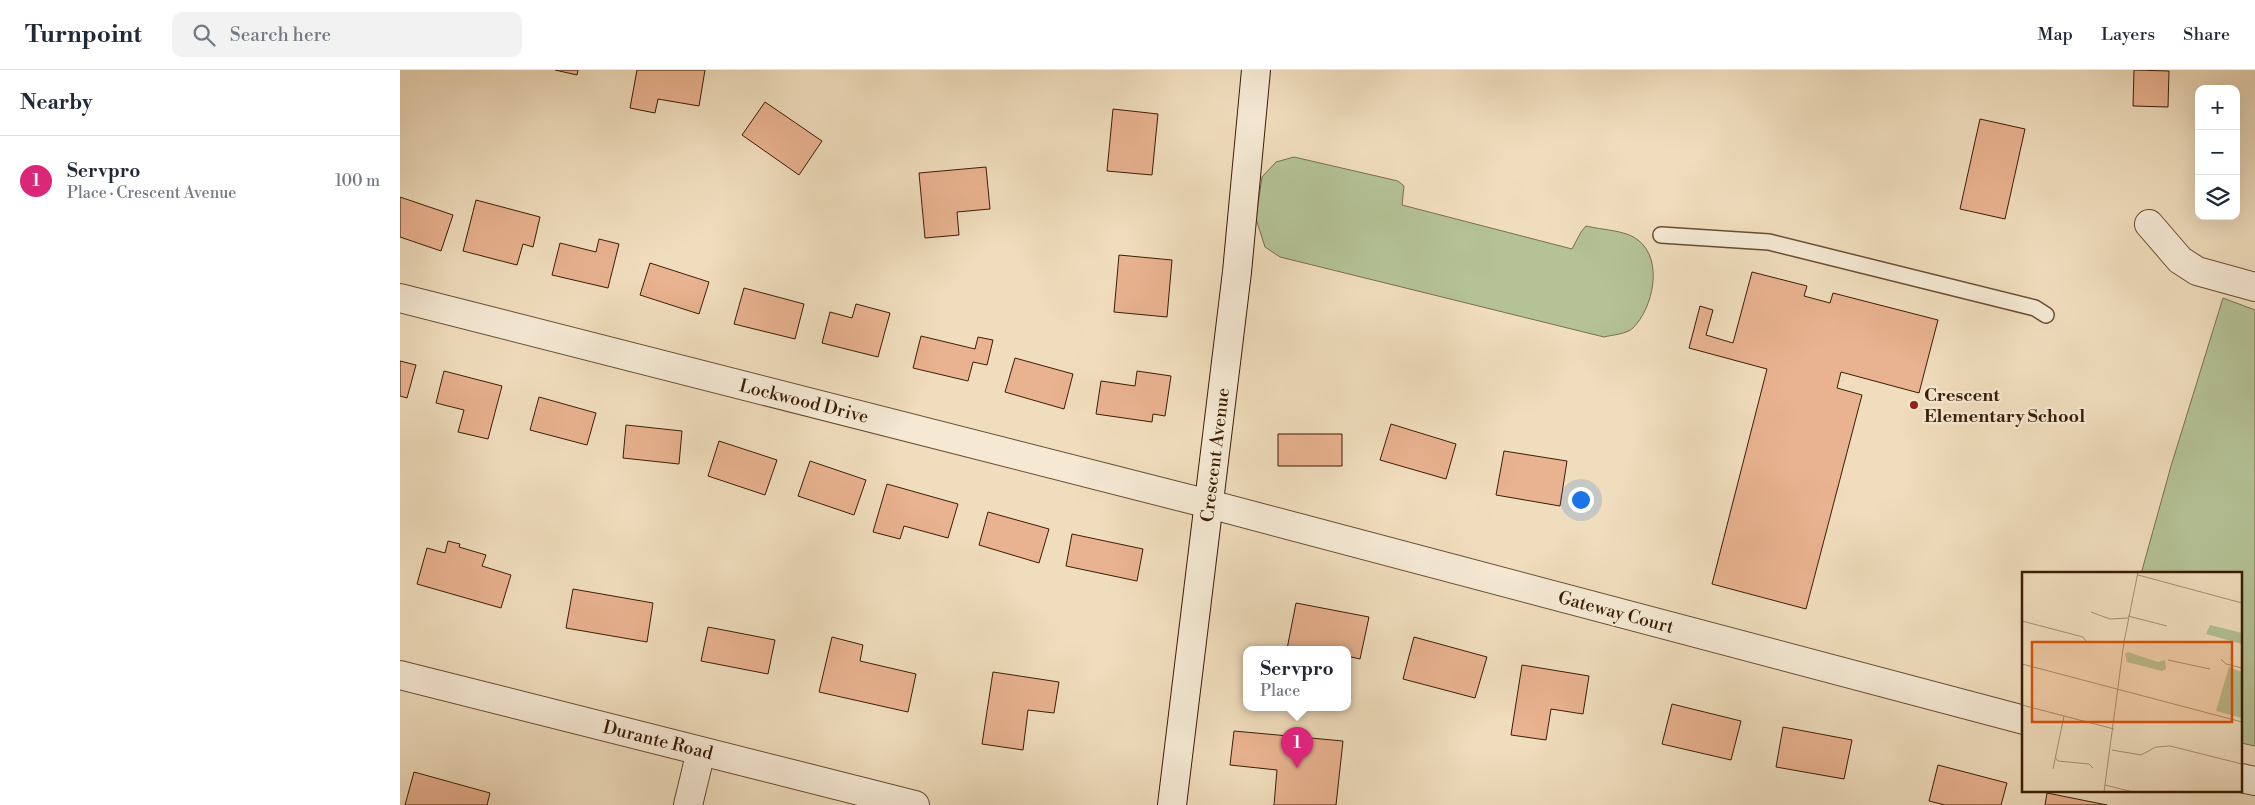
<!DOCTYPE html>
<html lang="en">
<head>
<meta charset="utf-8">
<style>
	:root { --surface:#fff; --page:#f2f2f3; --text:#1f2937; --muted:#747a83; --line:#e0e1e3; --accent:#db2777 }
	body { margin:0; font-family:"Libre Bodoni",serif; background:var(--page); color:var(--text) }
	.controls { position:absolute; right:15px; top:15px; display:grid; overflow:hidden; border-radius:10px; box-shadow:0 5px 20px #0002 }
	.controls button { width:45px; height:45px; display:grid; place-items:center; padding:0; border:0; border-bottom:1px solid var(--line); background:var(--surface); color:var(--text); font:25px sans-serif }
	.you { position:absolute; left:1180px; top:429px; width:18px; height:18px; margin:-12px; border:4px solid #fff; border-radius:50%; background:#1a73e8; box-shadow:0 0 0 8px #1a73e833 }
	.badge { display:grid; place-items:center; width:32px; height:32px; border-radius:50%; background:var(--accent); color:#fff; font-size:16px; font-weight:700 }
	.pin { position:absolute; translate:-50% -41px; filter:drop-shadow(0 1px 2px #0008) }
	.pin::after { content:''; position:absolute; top:26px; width:18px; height:15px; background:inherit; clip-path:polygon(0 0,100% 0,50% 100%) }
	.popup { position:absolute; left:843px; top:576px; width:108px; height:65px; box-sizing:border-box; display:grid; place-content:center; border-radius:10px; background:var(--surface); filter:drop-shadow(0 1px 4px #0005); font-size:16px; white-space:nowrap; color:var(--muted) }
	.popup b { font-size:19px; color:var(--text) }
	.popup::after { content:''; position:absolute; left:50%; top:100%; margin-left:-10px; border:10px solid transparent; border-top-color:var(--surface) }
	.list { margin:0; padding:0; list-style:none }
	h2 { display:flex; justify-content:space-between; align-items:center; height:65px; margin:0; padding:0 20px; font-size:21px }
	h2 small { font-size:16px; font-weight:400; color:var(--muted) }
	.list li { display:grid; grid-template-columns:32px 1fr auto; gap:15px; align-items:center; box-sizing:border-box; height:90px; padding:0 20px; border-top:1px solid var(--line) }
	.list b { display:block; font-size:19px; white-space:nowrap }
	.list p { margin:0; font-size:16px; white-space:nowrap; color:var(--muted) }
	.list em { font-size:16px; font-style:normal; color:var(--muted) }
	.icon { flex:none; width:28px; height:28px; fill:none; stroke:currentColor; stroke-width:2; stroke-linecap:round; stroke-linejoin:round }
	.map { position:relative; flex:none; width:1855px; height:735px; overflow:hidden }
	header { display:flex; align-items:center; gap:30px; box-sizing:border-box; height:70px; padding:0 25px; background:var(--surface); border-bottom:1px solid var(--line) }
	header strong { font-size:24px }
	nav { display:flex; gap:28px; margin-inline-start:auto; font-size:18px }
	.search { width:350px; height:45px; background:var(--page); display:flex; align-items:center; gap:12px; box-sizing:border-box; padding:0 18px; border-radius:10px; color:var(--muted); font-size:19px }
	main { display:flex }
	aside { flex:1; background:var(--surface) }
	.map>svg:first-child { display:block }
	.green { fill:#b4c296; stroke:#78704d }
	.building { fill:#e9b290; stroke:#3b1d04 }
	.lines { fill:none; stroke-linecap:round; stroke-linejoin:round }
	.lane-casing { stroke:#684d32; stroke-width:18 }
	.street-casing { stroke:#684d32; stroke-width:30 }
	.secondary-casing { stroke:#3b1d04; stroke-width:30 }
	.lane { stroke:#f5e9d4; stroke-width:15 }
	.street { stroke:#f5e9d4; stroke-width:28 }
	.secondary { stroke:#f5e9d4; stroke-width:28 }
	.poi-dot { fill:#8f2418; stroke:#f5e9d4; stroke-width:2 }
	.labels { text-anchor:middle; stroke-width:4.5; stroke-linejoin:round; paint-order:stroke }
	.poi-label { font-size:18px; font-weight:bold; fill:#3b1d04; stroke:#f5e9d4; text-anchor:start }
	.street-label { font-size:18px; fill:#3b1d04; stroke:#f5e9d4 }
	.inset-road { fill:none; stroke:#a89073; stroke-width:1 }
	.view { fill:#d7530b; fill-opacity:0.15; stroke:#d7530b; stroke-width:2.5 }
	.inset-edge { fill:none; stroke:#3b1d04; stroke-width:2.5 }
</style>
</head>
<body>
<header>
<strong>Turnpoint</strong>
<div class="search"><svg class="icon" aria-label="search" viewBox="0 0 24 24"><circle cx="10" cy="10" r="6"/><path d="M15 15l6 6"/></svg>Search here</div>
<nav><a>Map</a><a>Layers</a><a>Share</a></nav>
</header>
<main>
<aside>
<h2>Nearby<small></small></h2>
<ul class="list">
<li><span class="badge">1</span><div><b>Servpro</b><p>Place · Crescent Avenue</p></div><em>100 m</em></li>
</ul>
</aside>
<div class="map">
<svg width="1855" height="735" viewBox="0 0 1855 735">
	<rect width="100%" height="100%" fill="#f0ddbd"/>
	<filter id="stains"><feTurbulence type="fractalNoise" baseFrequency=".004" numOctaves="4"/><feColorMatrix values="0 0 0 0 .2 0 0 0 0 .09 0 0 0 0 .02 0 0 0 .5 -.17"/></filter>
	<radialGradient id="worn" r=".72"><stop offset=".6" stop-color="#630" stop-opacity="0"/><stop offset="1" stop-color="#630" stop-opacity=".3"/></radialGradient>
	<!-- green -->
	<path class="green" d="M894,87L998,111L1004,116L1002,135L1172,179L1181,162L1186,156C1202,160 1226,160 1238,170C1264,190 1253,238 1233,258C1227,264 1212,265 1204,267L880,187L865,177L856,149L862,107L876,92Z
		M1823,228L1855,240V676L1841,673V504H1741L1771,396Z"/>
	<!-- building -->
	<path class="building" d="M155,0H178L177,5Z
		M237,0H305L299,36L258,29L255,43L230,38Z
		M1734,0L1769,1L1768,37L1733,36Z
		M365,32L422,71L399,105L342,65Z
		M713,39L758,44L752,105L707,101Z
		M1580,49L1625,59L1605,149L1560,139Z
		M586,97L590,139L557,142L559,165L525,168L519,103Z
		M0,127L53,145L41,181L0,167Z
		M76,130L140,147L133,177L123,174L117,195L63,181Z
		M199,169L219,174L208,218L152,205L160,173L196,182Z
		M719,185L772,190L767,247L714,242Z
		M250,193L309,212L299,244L240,225Z
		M1352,202L1407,216L1404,226L1430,233L1433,223L1538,250L1519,323L1441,302L1437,318L1462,325L1406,539L1312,514L1367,299L1289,278L1300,236L1313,240L1306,265L1333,273Z
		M344,218L404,234L395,269L334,254Z
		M456,234L490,243L478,287L422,273L430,242L452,248Z
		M521,266L575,279L578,267L593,270L587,295L573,292L568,311L513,298Z
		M615,288L673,304L664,339L605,322Z
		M0,291L16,295L7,328L0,326Z
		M44,301L102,316L88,369L58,362L64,340L36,333Z
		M737,301L771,306L765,346L753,344L752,352L696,344L701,311L735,316Z
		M139,327L196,343L187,375L130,360Z
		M991,354L1056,374L1046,409L980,390Z
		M226,355L282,361L279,394L223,388Z
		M878,364H942V396H878Z
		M319,371L377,390L365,425L308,406Z
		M1104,381L1167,391L1160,436L1096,425Z
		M410,391L466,410L454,445L398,426Z
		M487,414L558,434L548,468L504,456L500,469L473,462Z
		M588,442L649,459L639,493L579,475Z
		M672,464L743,479L737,511L666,496Z
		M48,471L60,474L59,477L86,485L82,496L111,505L101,538L17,514L27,478L45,483Z
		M173,519L253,533L247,572L166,558Z
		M896,533L969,547L960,589L947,586V579H887Z
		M308,557L375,570L368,604L301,591Z
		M432,567L463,575L460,591L516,604L508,642L419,622Z
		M1014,567L1087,587L1075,628L1003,609Z
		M1122,595L1189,606L1183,644L1151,639L1146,670L1111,665Z
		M593,602L659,612L654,643L628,640L623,680L582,674Z
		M1272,634L1341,651L1331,690L1262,674Z
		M1383,657L1452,670L1444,709L1376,697Z
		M834,661L943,671L936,735H874L877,700L830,695Z
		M1538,695L1607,713L1601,735H1545L1529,731Z
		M14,702L90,723L87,735H5Z
		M1647,723L1707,735H1645Z"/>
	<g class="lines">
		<defs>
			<path id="lane" d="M1261,165L1369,172L1635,238L1646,245"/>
			<path id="street" d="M1749,154L1780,190L1797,201L1855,217
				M0,228L809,434L1624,650
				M0,605L515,735
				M1841,708L1855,711
				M288,735L301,681"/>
			<path id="secondary" d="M772,735L837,202L856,0"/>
		</defs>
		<!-- lane casing -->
		<use href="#lane" class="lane-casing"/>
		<!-- street casing -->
		<use href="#street" class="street-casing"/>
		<!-- secondary casing -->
		<use href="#secondary" class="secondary-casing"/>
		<!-- lane -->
		<use href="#lane" class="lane"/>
		<!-- street -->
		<use href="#street" class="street"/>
		<!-- secondary -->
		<use href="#secondary" class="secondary"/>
	</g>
	<!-- markers -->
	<circle class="poi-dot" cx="1514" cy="335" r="5"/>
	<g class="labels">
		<!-- poi labels -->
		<g class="poi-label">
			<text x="1524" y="331">Crescent<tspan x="1524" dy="21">Elementary School</tspan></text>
		</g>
		<!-- street labels -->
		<g class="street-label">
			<text transform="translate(404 331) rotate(14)" y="6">Lockwood Drive</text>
			<text transform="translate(815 385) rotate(-83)" y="6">Crescent Avenue</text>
			<text transform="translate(1216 542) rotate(15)" y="6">Gateway Court</text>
			<text transform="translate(258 670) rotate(14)" y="6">Durante Road</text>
		</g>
	</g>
	<!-- overview -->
	<g transform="translate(1622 502)">
		<rect width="220" height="220" fill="#f0ddbd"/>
		<path d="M188,53L220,61V72L184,62ZM106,80L136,90L143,88L144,97L140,99L105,90L103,82ZM207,95L220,100V146L194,139Z" fill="#b4c296"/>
		<path class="inset-road" d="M116,3L220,31M69,40L88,47L106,46M106,44L145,54M0,49L61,65L64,69M199,87L204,92L220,96M146,88L188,97M0,92L220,150M0,133L92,157M90,178L119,183L134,175L148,174L220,192M33,185L36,189L67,192L71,196M31,197L42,144M83,213L111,220M82,220L102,70L116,0"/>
		<path class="view" d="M10,70H210V150H10Z"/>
		<rect width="220" height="220" class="inset-edge"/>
	</g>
	<rect width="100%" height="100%" filter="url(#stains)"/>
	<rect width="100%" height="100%" fill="url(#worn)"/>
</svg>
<div class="controls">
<button>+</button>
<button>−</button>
<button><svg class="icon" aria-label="layers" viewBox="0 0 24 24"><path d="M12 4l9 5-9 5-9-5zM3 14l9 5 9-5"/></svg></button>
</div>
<div class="you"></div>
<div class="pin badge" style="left:897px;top:698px">1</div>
<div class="popup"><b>Servpro</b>Place</div>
</div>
</main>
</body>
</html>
